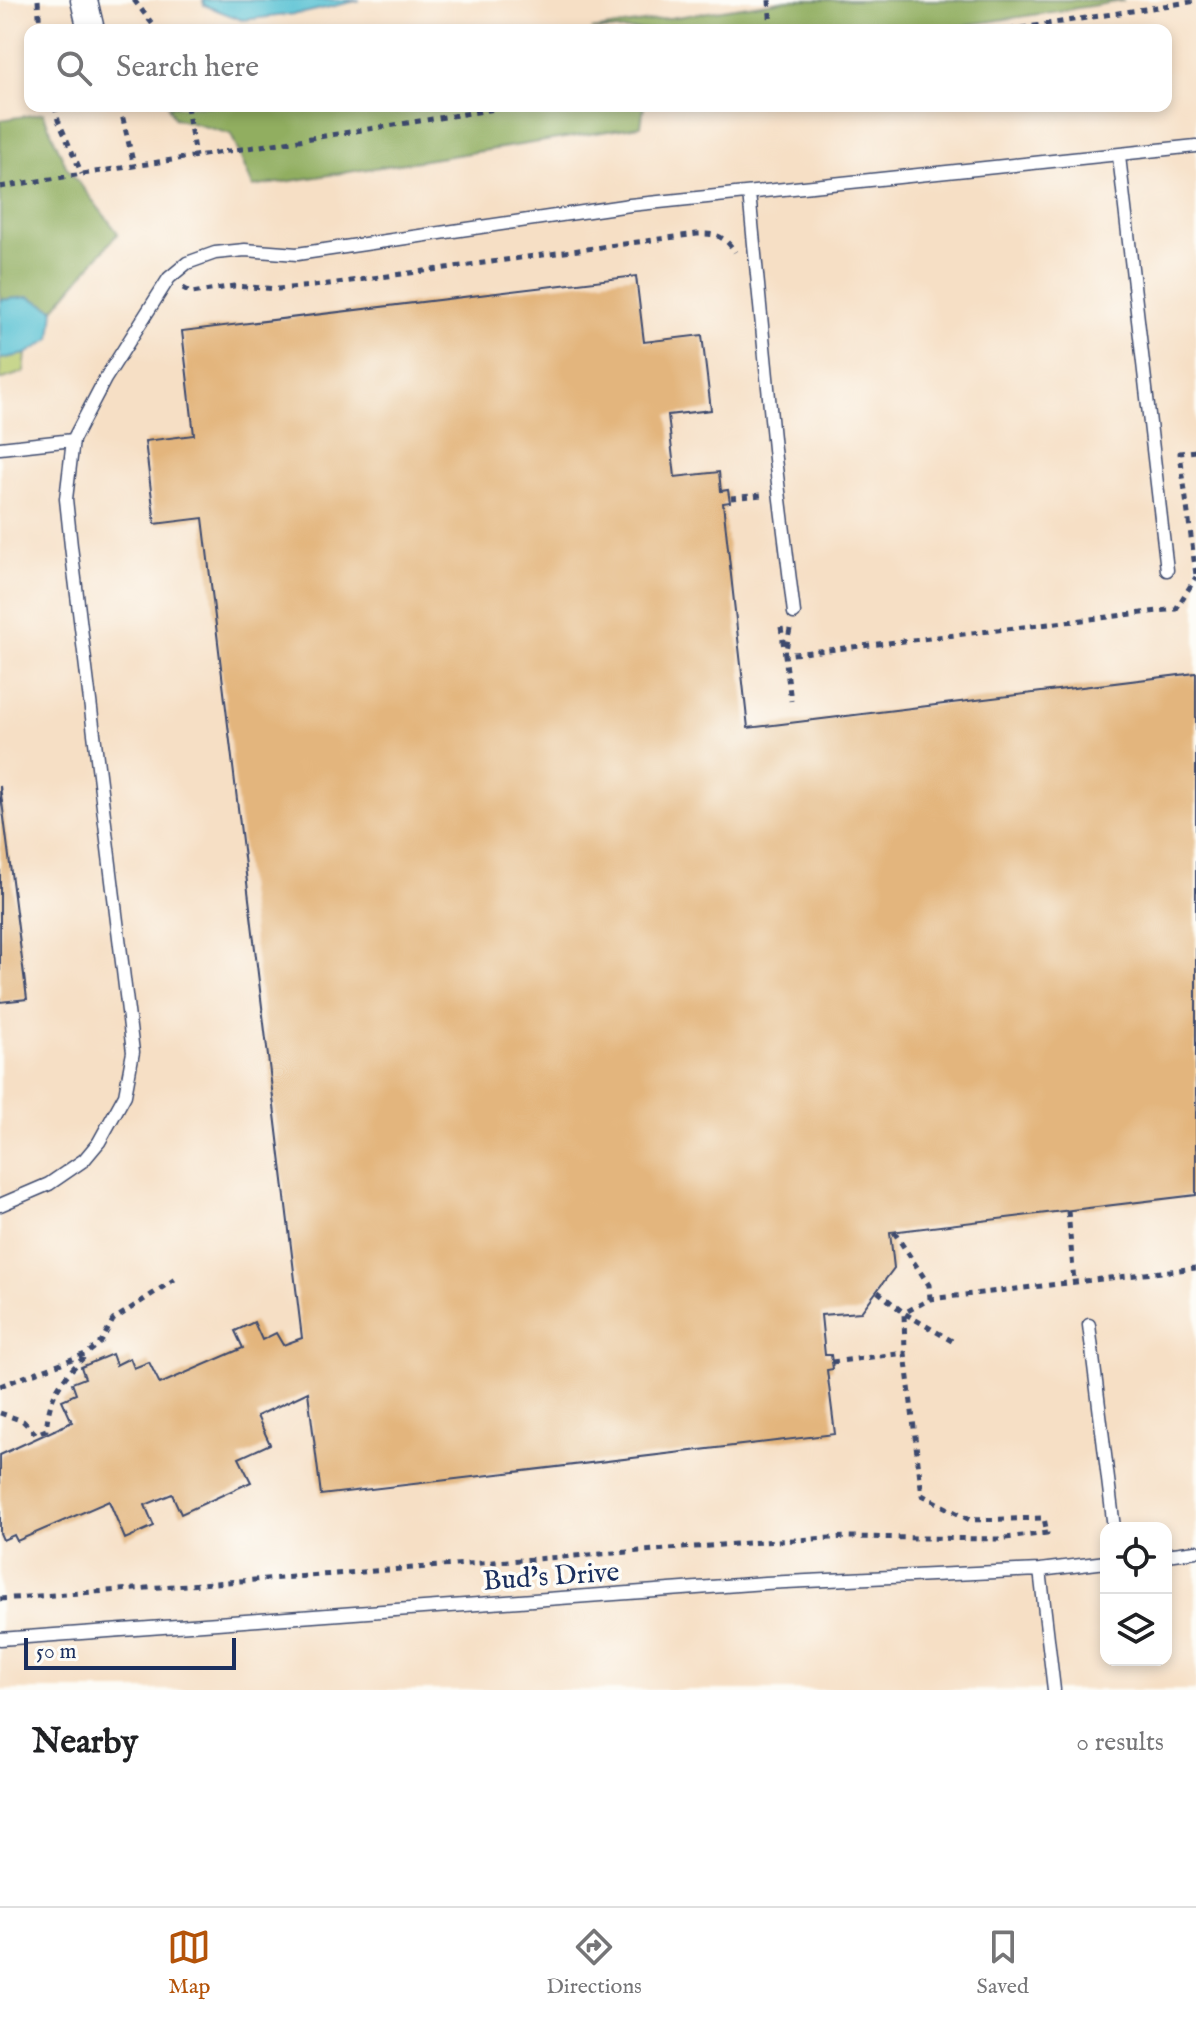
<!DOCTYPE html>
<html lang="en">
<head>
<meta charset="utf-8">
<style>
	:root { --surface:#fff; --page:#f2f2f2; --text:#202124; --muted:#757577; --line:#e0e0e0; --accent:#b45309 }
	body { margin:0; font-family:"IM FELL English",serif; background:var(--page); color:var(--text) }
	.controls { position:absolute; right:24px; bottom:24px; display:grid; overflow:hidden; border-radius:16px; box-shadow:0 4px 12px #0003 }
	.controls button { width:72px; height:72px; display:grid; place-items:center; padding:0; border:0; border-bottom:2px solid var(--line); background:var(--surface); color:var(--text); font:40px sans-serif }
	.scale { position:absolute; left:24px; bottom:20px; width:212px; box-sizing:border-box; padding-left:8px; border:4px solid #1b2f5e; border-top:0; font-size:22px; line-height:28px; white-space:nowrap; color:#1b2f5e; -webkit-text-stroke:6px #fdfcf7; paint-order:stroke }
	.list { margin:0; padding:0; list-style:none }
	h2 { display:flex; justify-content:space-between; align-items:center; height:104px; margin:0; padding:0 32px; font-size:34px }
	h2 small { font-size:26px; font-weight:400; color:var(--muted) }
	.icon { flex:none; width:44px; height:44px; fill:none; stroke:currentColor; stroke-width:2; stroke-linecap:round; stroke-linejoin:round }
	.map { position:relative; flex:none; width:1196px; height:1690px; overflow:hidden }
	.search { position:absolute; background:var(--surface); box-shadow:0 4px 12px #0003; left:24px; right:24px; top:24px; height:88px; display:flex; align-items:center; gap:20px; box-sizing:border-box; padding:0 28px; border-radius:16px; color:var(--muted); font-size:30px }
	.sheet { height:216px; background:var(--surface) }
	nav { display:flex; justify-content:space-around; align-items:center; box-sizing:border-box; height:112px; border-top:2px solid var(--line); background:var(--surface); font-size:22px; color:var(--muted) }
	nav a { display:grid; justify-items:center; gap:4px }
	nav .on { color:var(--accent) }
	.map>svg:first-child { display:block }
	.green { fill:#b7ca6d; stroke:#697c66; stroke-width:2 }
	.forest { fill:#91ae60; stroke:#566e5f; stroke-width:2 }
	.water { fill:#57c1d3; stroke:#397898; stroke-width:2 }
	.building { fill:#e3b57d }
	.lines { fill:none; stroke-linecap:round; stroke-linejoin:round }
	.service-casing { stroke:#3c496d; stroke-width:15 }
	.minor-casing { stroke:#3c496d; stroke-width:29 }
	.path { stroke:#3c496d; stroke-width:5; stroke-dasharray:6 6; stroke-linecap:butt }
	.service { stroke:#fff; stroke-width:12 }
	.minor { stroke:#fff; stroke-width:26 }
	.labels { text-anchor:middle; stroke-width:7; stroke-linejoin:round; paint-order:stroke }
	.street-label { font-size:28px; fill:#1b2f5e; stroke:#fdfcf7 }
</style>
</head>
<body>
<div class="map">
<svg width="1196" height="1690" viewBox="0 0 1196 1690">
	<rect width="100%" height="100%" fill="#fdfcf7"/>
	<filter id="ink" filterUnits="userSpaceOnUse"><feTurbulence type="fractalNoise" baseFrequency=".0125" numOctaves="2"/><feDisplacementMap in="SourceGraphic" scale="16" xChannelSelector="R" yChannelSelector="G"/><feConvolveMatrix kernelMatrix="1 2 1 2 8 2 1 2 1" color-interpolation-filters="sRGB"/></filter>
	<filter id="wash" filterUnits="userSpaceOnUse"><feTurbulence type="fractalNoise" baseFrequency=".006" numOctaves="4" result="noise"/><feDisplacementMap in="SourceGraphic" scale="32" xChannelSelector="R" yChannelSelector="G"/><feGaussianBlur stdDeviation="1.8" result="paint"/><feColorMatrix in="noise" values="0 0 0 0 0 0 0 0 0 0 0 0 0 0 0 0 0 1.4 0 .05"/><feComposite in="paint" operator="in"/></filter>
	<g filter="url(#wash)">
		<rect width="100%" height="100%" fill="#f6dfc5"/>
		<!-- green -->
		<path class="green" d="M26,354L24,372L0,380V359Z"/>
		<!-- forest -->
		<path class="forest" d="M788,0H1123V1L935,30H591Z
			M168,106H644L641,126L253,187L231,134L174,118Z
			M43,113L66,166L118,233L54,309L29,297L0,300V120Z"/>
		<!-- water -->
		<path class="water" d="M203,0H360L304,13L242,20L204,5Z
			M29,297L54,309L51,339L26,354L0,359V300Z"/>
		<g id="blocks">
			<!-- building -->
			<path class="building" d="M636,276L644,342L702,335L711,410L668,415L675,477L719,472L721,491L728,490L730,502L723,503L748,728L1196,673V1195L890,1232L894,1268L861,1312L821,1315L825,1355H831L833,1369L827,1370L835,1434L321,1495L308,1392L257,1416L270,1444L239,1458L251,1482L181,1514L172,1494L145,1505L154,1526L125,1539L109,1501L17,1541L14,1535L3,1540L0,1533V1455L72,1422L62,1400L76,1394L72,1383L85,1378L81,1367L112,1354L116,1365L130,1358L134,1368L149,1362L160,1384L243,1348L235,1331L254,1322L262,1340L276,1333L283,1345L302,1338L203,518L155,524L145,441L194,435L182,331Z
				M0,786L27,999L0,1002Z"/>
		</g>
	</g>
	<g filter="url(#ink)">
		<use href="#blocks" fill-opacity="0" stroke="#3c496d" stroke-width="2"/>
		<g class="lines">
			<defs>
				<path id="service" d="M1119,156L1167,570
					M749,193L775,459L794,613
					M0,448L73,440
					M0,1205L49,1184L84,1160L99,1142L125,1095L133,1052L71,546L66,499L73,440L105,379L169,278L187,263L215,253L245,250L297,254L630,205L1196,146
					M1089,1325L1114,1528
					M1166,1555L1196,1551
					M1040,1570L1054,1690
					M0,1639L765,1583L1040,1570L1106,1562"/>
				<path id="minor" d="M84,0L91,30"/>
			</defs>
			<!-- service casing -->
			<use href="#service" class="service-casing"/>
			<!-- minor casing -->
			<use href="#minor" class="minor-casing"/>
			<!-- path -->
			<path class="path" d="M38,0L40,30
				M134,0L157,30
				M769,0L771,30
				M1009,30L1196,1
				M55,106L58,120L82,174
				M120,106L134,166
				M187,106L195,157
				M0,187L515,106
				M183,288L192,293L234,286L278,289L314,286L697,234C715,233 725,236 735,252
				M1196,451L1180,453L1196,575
				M731,498L762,495
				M781,627L785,655L1176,609L1196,577
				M790,629L785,655L791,701
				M1068,1211L1074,1282
				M894,1232L929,1285L930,1299
				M952,1341L904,1313L930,1299L1196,1268
				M832,1362L905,1353
				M0,1386L88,1353L101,1342L113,1320L175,1279
				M0,1413L23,1421L36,1434L46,1430C50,1392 61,1380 87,1354
				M0,1599L762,1542L847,1537L998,1539L1047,1533L1044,1518L970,1520L922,1495L905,1353L904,1313L877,1291"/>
			<!-- service -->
			<use href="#service" class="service"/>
			<!-- minor -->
			<use href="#minor" class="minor"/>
		</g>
	</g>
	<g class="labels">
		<!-- street labels -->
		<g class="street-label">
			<text transform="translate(551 1575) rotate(-4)" y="10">Bud's Drive</text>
		</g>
	</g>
</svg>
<div class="controls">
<button><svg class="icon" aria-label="locate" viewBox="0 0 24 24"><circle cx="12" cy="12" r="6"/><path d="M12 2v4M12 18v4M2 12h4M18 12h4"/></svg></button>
<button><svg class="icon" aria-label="layers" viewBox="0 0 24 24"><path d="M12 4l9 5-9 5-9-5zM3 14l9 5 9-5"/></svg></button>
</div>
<div class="scale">50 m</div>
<div class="search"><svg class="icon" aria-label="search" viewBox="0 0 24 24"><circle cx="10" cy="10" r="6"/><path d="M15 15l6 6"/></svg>Search here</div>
</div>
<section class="sheet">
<h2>Nearby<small>0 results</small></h2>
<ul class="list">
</ul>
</section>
<nav>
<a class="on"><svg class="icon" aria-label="map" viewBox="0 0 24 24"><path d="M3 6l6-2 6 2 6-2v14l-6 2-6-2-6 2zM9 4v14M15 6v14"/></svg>Map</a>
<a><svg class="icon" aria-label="directions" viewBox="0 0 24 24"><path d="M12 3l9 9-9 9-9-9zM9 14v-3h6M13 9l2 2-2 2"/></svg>Directions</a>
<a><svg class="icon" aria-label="saved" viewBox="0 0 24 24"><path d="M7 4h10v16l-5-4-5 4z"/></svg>Saved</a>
</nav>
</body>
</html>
